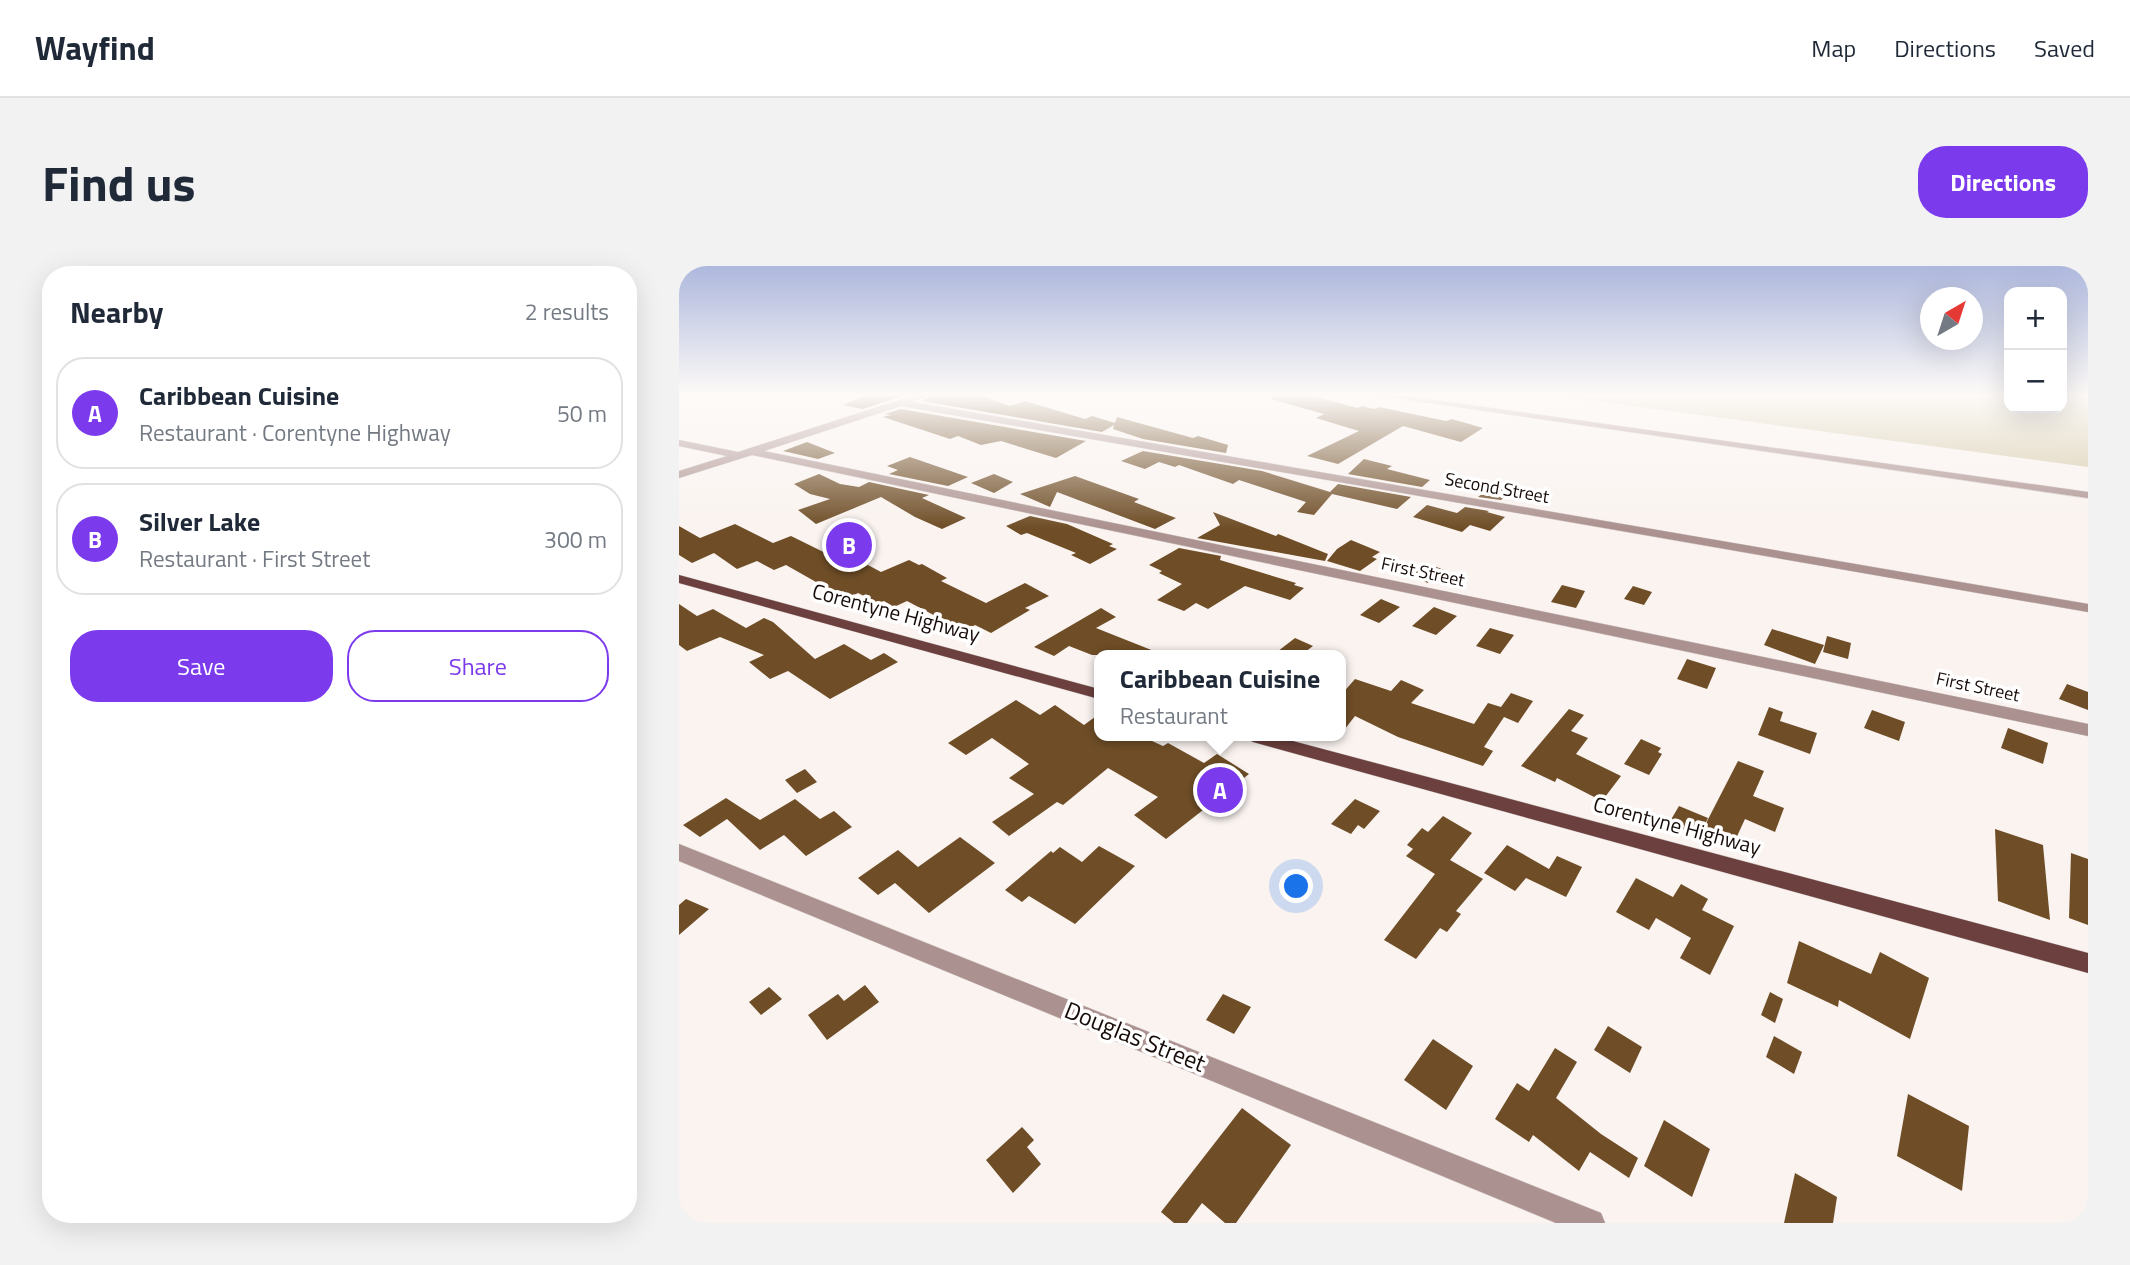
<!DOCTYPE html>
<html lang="en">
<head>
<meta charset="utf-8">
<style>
	:root { --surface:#fff; --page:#f2f2f3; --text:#1f2937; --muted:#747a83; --line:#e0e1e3; --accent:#7c3aed }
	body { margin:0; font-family:"Titillium Web",sans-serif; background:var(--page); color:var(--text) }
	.controls { position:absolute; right:21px; top:21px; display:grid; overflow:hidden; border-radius:14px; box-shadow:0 7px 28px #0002 }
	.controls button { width:63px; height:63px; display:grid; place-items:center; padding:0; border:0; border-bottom:2px solid var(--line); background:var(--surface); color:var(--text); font:35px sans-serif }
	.compass { position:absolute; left:1241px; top:21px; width:63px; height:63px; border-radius:50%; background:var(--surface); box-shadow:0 7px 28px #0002; rotate:39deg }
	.you { position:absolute; left:618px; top:621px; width:24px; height:24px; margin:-18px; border:5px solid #fff; border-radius:50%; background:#1a73e8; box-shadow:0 0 0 10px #1a73e833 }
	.badge { display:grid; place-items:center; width:46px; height:46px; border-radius:50%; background:var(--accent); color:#fff; font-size:23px; font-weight:700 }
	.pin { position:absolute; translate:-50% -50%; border:4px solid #fff; box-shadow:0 2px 7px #0006 }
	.popup { position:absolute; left:415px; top:384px; width:252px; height:91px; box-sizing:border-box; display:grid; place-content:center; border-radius:14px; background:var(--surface); filter:drop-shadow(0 2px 5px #0005); font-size:23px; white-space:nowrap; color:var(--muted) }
	.popup b { font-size:26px; color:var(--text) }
	.popup::after { content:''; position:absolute; left:50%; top:100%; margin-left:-14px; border:14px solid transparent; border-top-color:var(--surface) }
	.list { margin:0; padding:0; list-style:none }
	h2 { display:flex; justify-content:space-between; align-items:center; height:91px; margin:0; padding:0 28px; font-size:30px }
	h2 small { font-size:23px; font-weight:400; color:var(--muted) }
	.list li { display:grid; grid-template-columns:46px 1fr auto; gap:21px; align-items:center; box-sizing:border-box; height:112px; margin:0 14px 14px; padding:0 14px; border:2px solid var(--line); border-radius:28px }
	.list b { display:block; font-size:26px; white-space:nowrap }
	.list p { margin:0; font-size:23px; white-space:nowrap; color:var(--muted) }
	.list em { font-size:23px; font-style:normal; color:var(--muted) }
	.actions { display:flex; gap:14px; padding:21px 28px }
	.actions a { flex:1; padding:16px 0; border:2px solid var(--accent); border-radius:28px; text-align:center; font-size:24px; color:var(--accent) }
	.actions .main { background:var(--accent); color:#fff }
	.map { position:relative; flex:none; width:1409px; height:957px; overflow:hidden; border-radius:28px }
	header { display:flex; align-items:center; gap:42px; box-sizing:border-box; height:98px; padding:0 35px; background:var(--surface); border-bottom:2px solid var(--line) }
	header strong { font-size:33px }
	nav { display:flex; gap:38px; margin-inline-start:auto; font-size:24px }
	.intro { display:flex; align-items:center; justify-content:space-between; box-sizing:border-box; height:168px; padding:0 42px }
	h1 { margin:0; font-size:49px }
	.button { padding:18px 32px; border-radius:28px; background:var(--accent); color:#fff; font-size:24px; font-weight:700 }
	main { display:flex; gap:42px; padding:0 42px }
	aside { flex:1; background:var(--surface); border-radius:28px; box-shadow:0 7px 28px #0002 }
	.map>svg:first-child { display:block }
	.green { fill:#d3c8a8 }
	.building { fill:#6f4e27 }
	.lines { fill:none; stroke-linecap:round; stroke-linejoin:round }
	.minor-casing { stroke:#d6cecb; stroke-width:1 }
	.major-casing { stroke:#d6cecb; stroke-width:1 }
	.minor { fill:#ab918f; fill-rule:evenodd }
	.major { fill:#6b403e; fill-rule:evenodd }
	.labels { text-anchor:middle; stroke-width:7; stroke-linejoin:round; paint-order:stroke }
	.far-street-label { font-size:18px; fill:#160b07; stroke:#fff }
	.street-label { font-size:21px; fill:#160b07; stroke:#fff }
	.near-street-label { font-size:24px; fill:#160b07; stroke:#fff }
</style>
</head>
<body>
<header>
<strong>Wayfind</strong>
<nav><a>Map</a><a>Directions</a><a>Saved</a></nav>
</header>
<div class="intro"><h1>Find us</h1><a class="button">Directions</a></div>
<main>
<aside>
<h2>Nearby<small>2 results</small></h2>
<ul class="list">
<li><span class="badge">A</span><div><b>Caribbean Cuisine</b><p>Restaurant · Corentyne Highway</p></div><em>50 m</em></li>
<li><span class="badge">B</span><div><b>Silver Lake</b><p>Restaurant · First Street</p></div><em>300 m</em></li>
</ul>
<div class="actions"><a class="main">Save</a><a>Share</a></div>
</aside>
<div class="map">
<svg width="1409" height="957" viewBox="0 0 1409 957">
	<rect width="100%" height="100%" fill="#faf3f0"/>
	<!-- green -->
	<path class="green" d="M864,128H1330V142H1383V128H1409V201Z"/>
	<!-- building -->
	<path class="building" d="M190,128H230L184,143L164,139Z
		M255,128H297L331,140L346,135L406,153L413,150L436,157L438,151L514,172L519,170L549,179L547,187L464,173L434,163L435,159L423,166L243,135Z
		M594,128H628L678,142L683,140L695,143L700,141L767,155L773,153L804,162L782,176L724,160L659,198L628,190L680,165L637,152L645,148L592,133Z
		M222,143L407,175L377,192L322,175L302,179L279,170L271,173L204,151L212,149L206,148Z
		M128,176L156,187L139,193L104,185Z
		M464,185L583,205L651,226L659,218L732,231L718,243L653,228L635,249L618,246L627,236L560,214L554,218L500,199L496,201L480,196L466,203L442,195Z
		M231,191L289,211L269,220L210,208L219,204L208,200Z
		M685,193L713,200L708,203L751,214L743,221L669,208Z
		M140,208L161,218L180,221L190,216L250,229L243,232L287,252L263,263L236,251L202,231L137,258L119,244L151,233L131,228L115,218Z
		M315,208L334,216L315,227L292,217Z
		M396,210L460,233L455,236L497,252L476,263L378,226L371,241L341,228Z
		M813,220L832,226L822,234L799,231Z
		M748,239L778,247L786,241L810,245L808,246L826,251L811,265L791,259L783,266L734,251Z
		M534,246L597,270L599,268L649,288L646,295L518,272L541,259Z
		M351,250L388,258L434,278L430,280L438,283L411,298L392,289L397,287L348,267L342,269L327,260Z
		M56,258L94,277L112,270L179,303L189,299L202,306L230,294L240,299L243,298L268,312L262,315L307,337L346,317L370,330L346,342L351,344L312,367L296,359L285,365L228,335L215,341L205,335L199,337L179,327L167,333L107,299L95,304L78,295L58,303L35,287L13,297L0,289V260L21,272Z
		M672,274L701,286L693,291L698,293L681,305L648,295L658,283Z
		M500,282L542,290L541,294L617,317L615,319L625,322L611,334L566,320L529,343L517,337L505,345L478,334L503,318L480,307L483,305L470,299Z
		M745,296L765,304L749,317L729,309Z
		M883,319L906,325L897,342L872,336Z
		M954,320L973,326L965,339L945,333Z
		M702,333L721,341L700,357L681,349Z
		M0,338L18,350L34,343L67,362L85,352L94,356L136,393L165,378L192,394L205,387L219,396L151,433L109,405L91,413L70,396L85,389L41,371L8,385L0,379Z
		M755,341L778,350L757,369L733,360Z
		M422,342L437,351L417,362L485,389H413L390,380L375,390L355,381Z
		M811,362L835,369L821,388L797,380Z
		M1093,363L1145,379L1136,398L1085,379Z
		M1148,370L1172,377L1169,393L1144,386Z
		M616,372L634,380L622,389H594Z
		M1008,393L1037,402L1028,423L998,413Z
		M676,413L712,425L722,414L745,424L732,437L795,458L809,437L822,441L832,427L854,435L839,457L825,451L805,481L814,485L804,500L719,471L676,450L662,468V429Z
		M1388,418L1409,426V444L1380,433Z
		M337,434L361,449L376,439L405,459L420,448V470H462L484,480L489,477L525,497L538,488L570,508L487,573L455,549L479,531L429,502L384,539L378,536L330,570L313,556L355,528L330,512L350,498L313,472L287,489L269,477Z
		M1090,441L1104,446L1101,455L1138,467L1131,488L1079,469Z
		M890,443L905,449L892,465L909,472L897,488L942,510L923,535L878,512L876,516L842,500Z
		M1193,444L1226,456L1220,475L1185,462Z
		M1329,462L1369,477L1364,498L1322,482Z
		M962,473L982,482L979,486L983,488L970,509L945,498Z
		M1059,495L1085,505L1074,530L1105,542L1096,566L1066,553L1054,579L1023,565Z
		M126,503L138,516L118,527L106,514Z
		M47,532L81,554L116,533L141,553L155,545L173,561L127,590L105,569L81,584L48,553L21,571L4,559Z
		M676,533L701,545L685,563L679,559L672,568L652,558Z
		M1000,540L1029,552L1020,570L990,557Z
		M764,550L793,567L771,594L804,613L777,645L782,648L768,666L761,662L737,693L705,674L756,608L727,590L734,583L728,579L743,562L749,566Z
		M1316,563L1364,579L1371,654L1319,635Z
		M281,571L316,597L250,647L216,617L199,629L179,612L219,584L239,601Z
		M828,579L870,603L878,590L903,601L887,631L847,612L836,625L805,607Z
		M420,580L456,600L396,658L350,630L343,636L326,624L372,585L374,587L381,581L403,596Z
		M1392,587L1409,593V659L1390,652Z
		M957,612L994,631L1002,618L1029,633L1023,644L1055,660L1031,709L1001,692L1012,672L977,652L970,664L937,646Z
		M7,633L30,643L0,669V639Z
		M1120,675L1192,708L1201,686L1250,712L1231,773L1160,734L1159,741L1108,717Z
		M186,719L200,736L148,774L129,749L159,728L165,735Z
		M90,721L103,733L82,749L70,736Z
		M1091,726L1104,733L1096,757L1082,749Z
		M544,728L572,741L555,768L527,754Z
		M929,760L963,781L951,807L915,784Z
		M1095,770L1123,786L1115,808L1087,791Z
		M754,773L794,800L767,844L725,814Z
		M876,782L898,796L877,832L922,868L959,892L950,912L911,886L900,905L854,869L850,876L816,853L838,817L850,825Z
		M1229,828L1290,860L1283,925L1218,890Z
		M563,842L612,879L557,957H546L523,937L508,957H495L482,946Z
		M985,854L1031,883L1013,931L965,900Z
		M343,861L355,874L348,881L362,898L334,927L307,894Z
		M1116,907L1158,931L1154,957H1105Z"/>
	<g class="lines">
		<defs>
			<path id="minor" d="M239,128H253L233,136L1409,338V346L222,140L85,185L1409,458V470L73,189L0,212V205L48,190L0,180V174L59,186Z
				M688,128H713L1409,226V232Z
				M0,578L912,943L922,947L926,957H877L0,595Z"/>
			<path id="major" d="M0,309L420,423V433L0,317Z
				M565,470H595L1409,687V707L574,476Z"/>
		</defs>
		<!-- minor casing -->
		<use href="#minor" class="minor-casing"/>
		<!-- major casing -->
		<use href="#major" class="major-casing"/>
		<!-- minor -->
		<use href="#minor" class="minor"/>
		<!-- major -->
		<use href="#major" class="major"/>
	</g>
	<!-- sky -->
	<linearGradient id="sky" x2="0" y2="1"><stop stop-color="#aeb8dd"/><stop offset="0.49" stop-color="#fdfaf8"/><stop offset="1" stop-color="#fdfaf8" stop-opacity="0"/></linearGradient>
	<rect width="1409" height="262" fill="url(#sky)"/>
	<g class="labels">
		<!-- far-street labels -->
		<g class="far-street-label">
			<text transform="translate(818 222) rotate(10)" y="6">Second Street</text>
			<text transform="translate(744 306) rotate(12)" y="6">First Street</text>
			<text transform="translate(1299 421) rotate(12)" y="6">First Street</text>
		</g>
		<!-- street labels -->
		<g class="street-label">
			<text transform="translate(217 347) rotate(15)" y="7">Corentyne Highway</text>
			<text transform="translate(998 560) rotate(15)" y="7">Corentyne Highway</text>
		</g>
		<!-- near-street labels -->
		<g class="near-street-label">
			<text transform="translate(456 771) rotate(22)" y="8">Douglas Street</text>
		</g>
	</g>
</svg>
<div class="controls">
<button>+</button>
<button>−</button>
</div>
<svg class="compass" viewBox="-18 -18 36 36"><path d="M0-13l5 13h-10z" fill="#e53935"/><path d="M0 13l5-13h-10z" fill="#747a83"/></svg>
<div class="you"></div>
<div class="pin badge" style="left:541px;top:524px">A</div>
<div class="popup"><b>Caribbean Cuisine</b>Restaurant</div>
<div class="pin badge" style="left:170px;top:279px">B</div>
</div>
</main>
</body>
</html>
